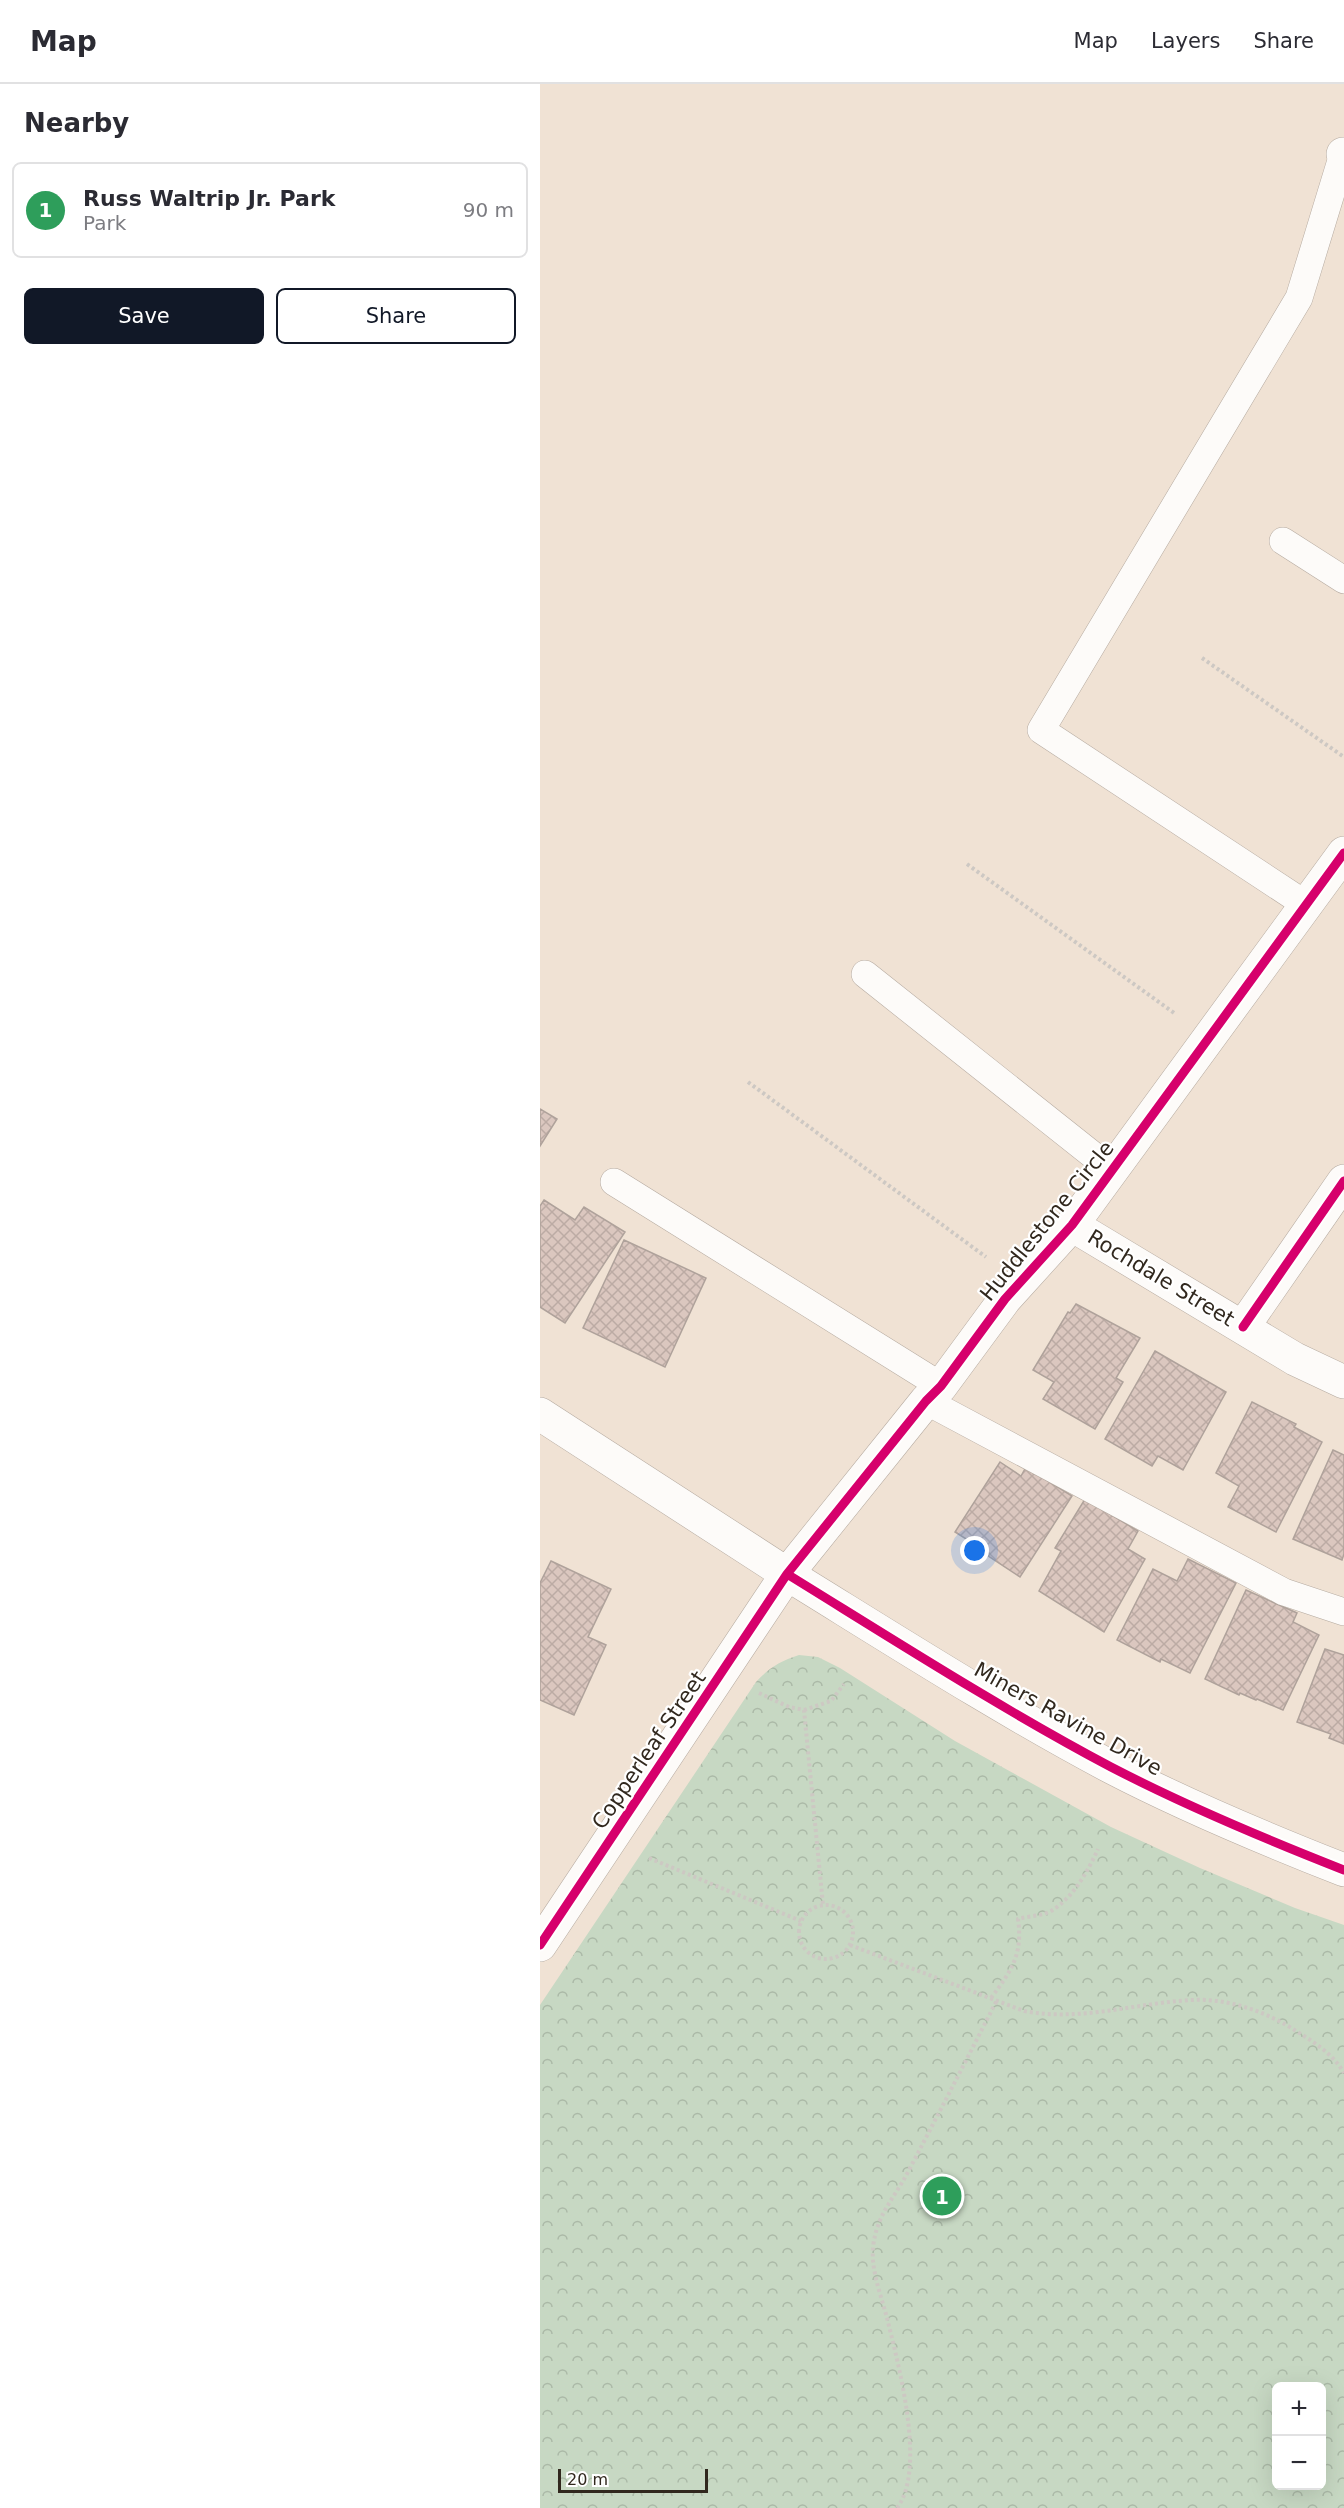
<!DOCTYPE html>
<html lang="en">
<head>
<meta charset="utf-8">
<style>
	:root { --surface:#fff; --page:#f2f2f3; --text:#2b2b33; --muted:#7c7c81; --line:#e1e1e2; --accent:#111827 }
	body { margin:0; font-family:"DejaVu Sans",sans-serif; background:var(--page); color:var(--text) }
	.controls { position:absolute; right:18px; bottom:18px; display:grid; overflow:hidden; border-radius:9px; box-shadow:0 6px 24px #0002 }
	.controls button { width:54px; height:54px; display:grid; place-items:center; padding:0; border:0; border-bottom:2px solid var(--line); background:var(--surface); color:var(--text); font:30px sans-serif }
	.scale { position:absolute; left:18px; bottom:15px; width:150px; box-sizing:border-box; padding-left:6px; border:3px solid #31281e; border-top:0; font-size:16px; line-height:21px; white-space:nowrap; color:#31281e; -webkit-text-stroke:4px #fff; paint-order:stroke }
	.you { position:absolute; left:435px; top:1467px; width:21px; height:21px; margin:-15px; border:4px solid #fff; border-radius:50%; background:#1a73e8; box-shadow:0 0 0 9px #1a73e833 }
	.badge { display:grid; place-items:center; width:39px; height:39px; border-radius:50%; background:var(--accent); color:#fff; font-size:20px; font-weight:700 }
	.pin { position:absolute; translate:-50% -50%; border:3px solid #fff; box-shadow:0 2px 6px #0006 }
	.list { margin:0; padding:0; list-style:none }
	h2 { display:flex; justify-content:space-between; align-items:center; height:78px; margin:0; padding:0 24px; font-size:26px }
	h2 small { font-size:20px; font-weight:400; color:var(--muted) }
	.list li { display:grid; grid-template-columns:39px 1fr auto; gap:18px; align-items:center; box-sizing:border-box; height:96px; margin:0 12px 12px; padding:0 12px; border:2px solid var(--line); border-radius:9px }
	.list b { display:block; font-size:22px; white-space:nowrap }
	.list p { margin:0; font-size:20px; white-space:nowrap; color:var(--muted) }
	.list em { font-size:20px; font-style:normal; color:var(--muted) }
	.actions { display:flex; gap:12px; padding:18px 24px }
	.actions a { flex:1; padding:14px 0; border:2px solid var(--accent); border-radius:9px; text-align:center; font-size:21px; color:var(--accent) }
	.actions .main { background:var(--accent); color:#fff }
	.map { position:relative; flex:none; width:804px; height:2424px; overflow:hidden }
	header { display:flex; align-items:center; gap:36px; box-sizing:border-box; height:84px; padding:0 30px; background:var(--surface); border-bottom:2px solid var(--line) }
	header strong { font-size:28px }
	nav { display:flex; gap:33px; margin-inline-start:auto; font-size:21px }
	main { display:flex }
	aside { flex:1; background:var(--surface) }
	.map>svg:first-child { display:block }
	.park { fill:url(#park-crowns); fill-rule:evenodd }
	.building { fill:url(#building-cross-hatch); stroke:#afa29b; stroke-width:1.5 }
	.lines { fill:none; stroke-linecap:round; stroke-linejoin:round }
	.service-casing { stroke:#b5aaa0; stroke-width:28 }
	.minor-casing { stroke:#b5aaa0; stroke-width:34 }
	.tertiary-casing { stroke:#b5aaa0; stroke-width:34 }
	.path { stroke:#cdc8c3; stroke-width:4; stroke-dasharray:3 3; stroke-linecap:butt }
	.service { stroke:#fdfbf9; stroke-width:27 }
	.minor { stroke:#fdfbf9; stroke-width:33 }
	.tertiary { stroke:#fdfbf9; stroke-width:33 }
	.cycleway-casing { stroke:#fff; stroke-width:13 }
	.cycleway { stroke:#d6006c; stroke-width:9 }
	.labels { text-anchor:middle; stroke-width:4.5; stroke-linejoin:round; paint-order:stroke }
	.street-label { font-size:21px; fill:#31281e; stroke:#fff }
</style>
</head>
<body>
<header>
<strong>Map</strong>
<nav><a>Map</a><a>Layers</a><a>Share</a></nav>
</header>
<main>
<aside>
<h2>Nearby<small></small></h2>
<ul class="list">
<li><span class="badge" style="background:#2e9e5b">1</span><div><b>Russ Waltrip Jr. Park</b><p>Park</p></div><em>90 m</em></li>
</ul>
<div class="actions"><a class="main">Save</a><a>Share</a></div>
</aside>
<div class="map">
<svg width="804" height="2424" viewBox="0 0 804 2424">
	<defs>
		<pattern id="park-crowns" width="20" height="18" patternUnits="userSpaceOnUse" patternTransform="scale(1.5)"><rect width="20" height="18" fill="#c7d8c3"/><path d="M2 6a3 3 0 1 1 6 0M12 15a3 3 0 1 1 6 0" fill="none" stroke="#abb9a7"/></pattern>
		<pattern id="building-cross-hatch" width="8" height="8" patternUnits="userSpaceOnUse" patternTransform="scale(1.5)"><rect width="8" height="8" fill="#dbc7bf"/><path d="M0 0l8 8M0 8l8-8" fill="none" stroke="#bcaba4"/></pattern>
	</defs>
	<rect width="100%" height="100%" fill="#f0e2d4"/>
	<!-- park -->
	<path class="park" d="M259,1571L278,1573L300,1584L415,1657L571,1743L660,1784L755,1824L804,1841V2424H0V1921L216,1598C229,1584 240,1577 259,1571ZM736,2302H782V2402H736Z"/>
	<!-- building -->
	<path class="building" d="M0,1025L17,1035L0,1062Z
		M4,1116L35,1136L44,1123L85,1148L25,1239L0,1223V1122Z
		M84,1156L166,1194L125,1283L43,1244Z
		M536,1220L600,1254L576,1294L583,1298L555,1345L503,1315L514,1298L493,1286L528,1228L530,1229Z
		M615,1267L686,1308L643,1386L618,1372L612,1382L565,1355Z
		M712,1318L756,1340L754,1343L782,1358L736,1448L688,1423L699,1402L676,1389Z
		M793,1366L804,1371V1470L802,1476L753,1455Z
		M460,1378L481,1392L486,1383L532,1412L480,1493L448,1472L450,1470L415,1448Z
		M545,1415L598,1447L588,1465L605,1475L564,1548L499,1507L521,1467L515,1464Z
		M648,1475L696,1499L650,1589L621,1575L620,1578L577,1556L613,1485L637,1497Z
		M11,1477L71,1505L48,1553L66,1561L34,1631L0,1616V1499Z
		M706,1506L757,1529L753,1538L779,1551L743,1626L717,1615L716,1616L700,1609L699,1611L665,1595Z
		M785,1565L804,1571V1660L789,1654L791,1650L757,1638Z"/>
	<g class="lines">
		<defs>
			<path id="service" d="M743,457L804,496
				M765,820L501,646L759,214L803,70
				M325,890L573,1087
				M74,1098L401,1302
				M386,1317L744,1508L804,1528"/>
			<path id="minor" d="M803,70H804
				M532,1141L755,1275L804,1298
				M703,1243L804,1097
				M0,1330L247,1490
				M0,1861L247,1490L386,1317L401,1302L465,1215L532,1141L804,769"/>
			<path id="tertiary" d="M247,1490C354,1556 460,1624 571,1683C646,1722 725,1755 804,1786"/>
		</defs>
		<!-- service casing -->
		<use href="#service" class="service-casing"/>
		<!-- minor casing -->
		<use href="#minor" class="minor-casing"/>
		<!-- tertiary casing -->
		<use href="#tertiary" class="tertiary-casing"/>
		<!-- path -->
		<path class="path" d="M662,574L804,673
			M427,780L634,929
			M208,998L446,1173
			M219,1609L249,1623L264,1626L283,1821
			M264,1626L291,1617L304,1600
			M109,1774L261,1837
			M259 1848a27 27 0 1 1 54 0a27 27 0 1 1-54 0Z
			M310,1861L484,1927C541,1938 595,1919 652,1916C688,1914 727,1928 756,1947C774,1958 793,1970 804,1989
			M451,1914C472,1886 483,1870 478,1835C489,1832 502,1832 511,1827C533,1814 548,1787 558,1765
			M357,2424C387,2385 358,2279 347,2234C341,2211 331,2187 333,2163C337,2129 355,2114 369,2086C399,2029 428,1973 457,1916"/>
		<!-- service -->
		<use href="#service" class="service"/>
		<!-- minor -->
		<use href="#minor" class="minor"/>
		<!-- tertiary -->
		<use href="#tertiary" class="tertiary"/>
		<defs>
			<path id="cycleway" d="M703,1243L804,1097
				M247,1490C354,1556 460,1624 571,1683C646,1722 725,1755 804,1786
				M0,1861L247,1490L386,1317L401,1302L465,1215L532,1141L804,769"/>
		</defs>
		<!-- cycleway casing -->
		<use href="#cycleway" class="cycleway-casing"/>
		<!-- cycleway -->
		<use href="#cycleway" class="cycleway"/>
	</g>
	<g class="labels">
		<!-- street labels -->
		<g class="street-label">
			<text transform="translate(507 1137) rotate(-51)" y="7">Huddlestone Circle</text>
			<text transform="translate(621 1194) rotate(31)" y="7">Rochdale Street</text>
			<text transform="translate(528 1635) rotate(29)" y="7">Miners Ravine Drive</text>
			<text transform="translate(109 1666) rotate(-56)" y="7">Copperleaf Street</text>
		</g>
	</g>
</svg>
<div class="controls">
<button>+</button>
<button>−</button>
</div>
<div class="scale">20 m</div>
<div class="you"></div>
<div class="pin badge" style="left:402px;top:2112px;background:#2e9e5b">1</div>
</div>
</main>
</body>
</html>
